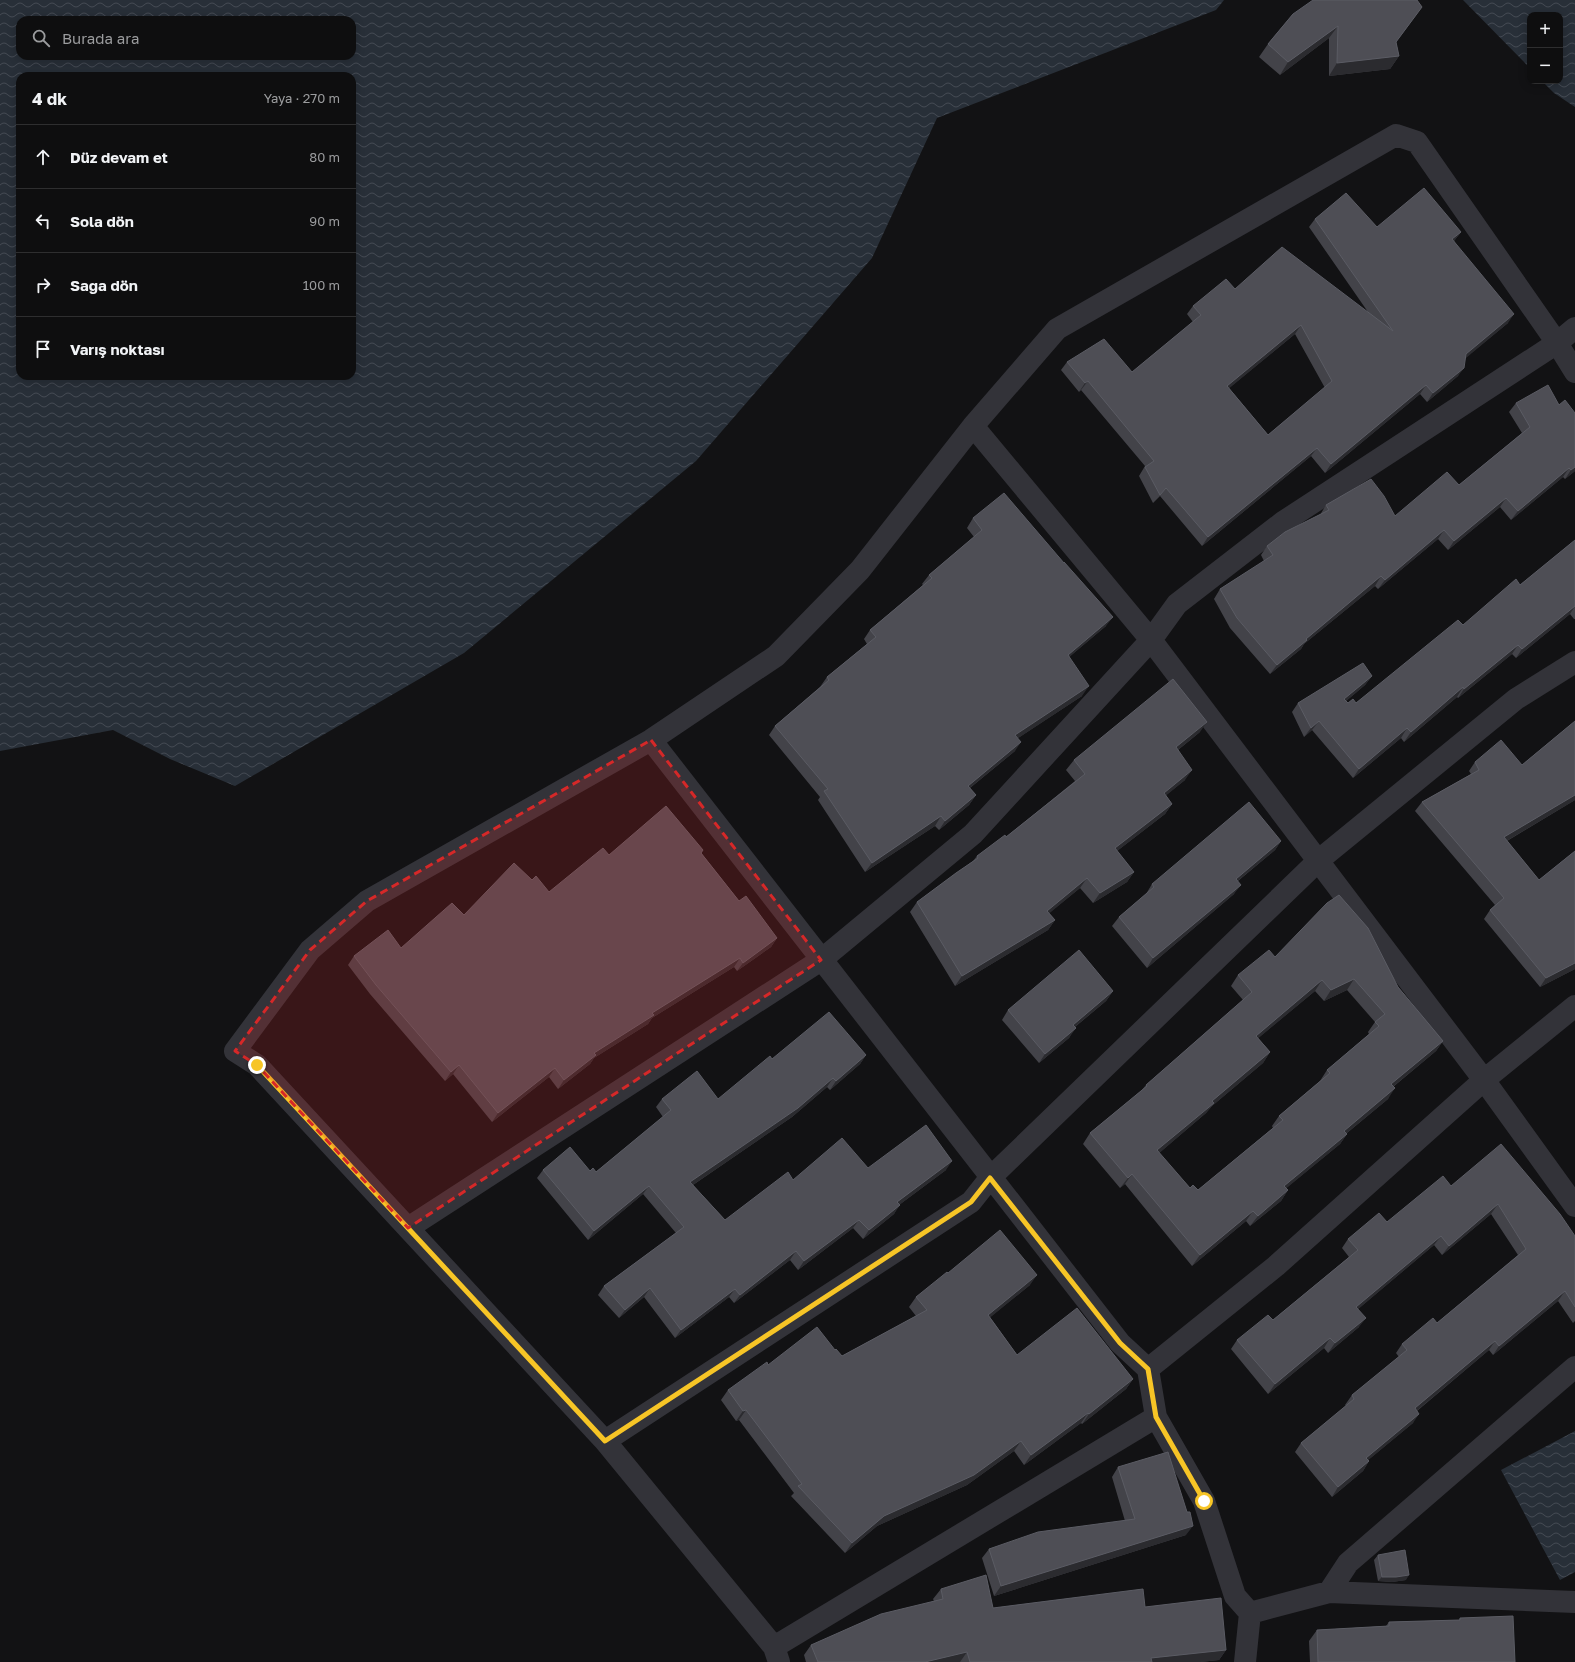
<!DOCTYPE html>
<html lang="tr">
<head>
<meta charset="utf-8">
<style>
	:root { --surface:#0e0e0f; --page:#1c1c1d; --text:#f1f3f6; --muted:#9b9c9e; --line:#2e2e2f }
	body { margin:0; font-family:"Golos Text",sans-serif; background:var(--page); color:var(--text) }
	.controls { position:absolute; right:12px; top:12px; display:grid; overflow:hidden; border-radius:8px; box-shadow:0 2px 10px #0003 }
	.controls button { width:36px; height:36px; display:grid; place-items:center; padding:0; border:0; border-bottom:1px solid var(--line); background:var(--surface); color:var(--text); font:20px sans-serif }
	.stop { position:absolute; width:12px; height:12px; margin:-9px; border:3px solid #f7c526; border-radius:50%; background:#fff }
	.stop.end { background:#f7c526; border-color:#fff; box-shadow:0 1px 4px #0008 }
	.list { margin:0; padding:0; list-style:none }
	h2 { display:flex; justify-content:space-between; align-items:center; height:52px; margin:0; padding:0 16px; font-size:17px }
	h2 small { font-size:13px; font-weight:400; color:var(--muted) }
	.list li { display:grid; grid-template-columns:26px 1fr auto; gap:12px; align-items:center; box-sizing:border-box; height:64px; padding:0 16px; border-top:1px solid var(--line) }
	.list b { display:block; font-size:15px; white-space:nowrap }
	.list em { font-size:13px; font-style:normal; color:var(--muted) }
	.icon { flex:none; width:22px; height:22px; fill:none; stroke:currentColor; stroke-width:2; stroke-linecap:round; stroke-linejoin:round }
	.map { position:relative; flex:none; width:1575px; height:1662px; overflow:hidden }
	.search { position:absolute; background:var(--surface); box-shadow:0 2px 10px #0003; left:16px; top:16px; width:340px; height:44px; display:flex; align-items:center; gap:10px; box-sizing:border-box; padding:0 14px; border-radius:12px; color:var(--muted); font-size:15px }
	.panel { position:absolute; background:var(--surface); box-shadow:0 2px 10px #0003; left:16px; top:72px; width:340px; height:308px; border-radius:12px }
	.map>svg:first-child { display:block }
	.water { fill:url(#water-waves); fill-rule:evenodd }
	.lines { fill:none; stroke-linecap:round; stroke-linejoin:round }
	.minor { stroke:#333339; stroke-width:22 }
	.wall { fill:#434349; fill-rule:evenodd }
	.shaded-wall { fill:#2b2b2f }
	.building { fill:#4e4e55; stroke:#5b5c64; fill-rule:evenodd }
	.route { stroke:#f7c526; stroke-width:5 }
	.marked { fill:#d62828; fill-opacity:0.2; stroke:#d62828; stroke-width:3; stroke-dasharray:8 5; stroke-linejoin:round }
</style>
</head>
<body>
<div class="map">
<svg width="1575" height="1662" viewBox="0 0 1575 1662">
	<defs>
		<pattern id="water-waves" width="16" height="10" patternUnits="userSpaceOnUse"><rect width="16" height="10" fill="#282f38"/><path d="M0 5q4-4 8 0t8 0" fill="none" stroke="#444a53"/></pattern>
	</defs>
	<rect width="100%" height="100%" fill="#121214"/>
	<!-- water -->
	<path class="water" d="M0,0H1224L1216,10L937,118L872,258L696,461L464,653L235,786L170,759L113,730L0,751ZM20,20H352V56H20ZM20,76H352V376H20Z
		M1463,0H1575V107L1554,93L1542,81H1560V15H1530V68Z
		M1575,1431V1572L1560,1580L1501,1470Z"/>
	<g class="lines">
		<!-- minor -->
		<path class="minor" d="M973,426L1151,640L1484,1080L1575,1206
			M651,740L1120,1343L1148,1369L1156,1417L1204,1501L1235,1596L1250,1613L1245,1662
			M408,1228L821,960L973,834L1151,640L1177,604L1283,522L1557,343L1575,328
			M1148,1369L1276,1266L1484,1080L1575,1006
			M605,1441L971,1202L990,1178L1319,860L1516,699L1575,662
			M1329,1592L1348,1563L1575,1367
			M1250,1613L1329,1592L1575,1602
			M774,1647L1156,1417
			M779,1662L774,1647L605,1441L257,1065L235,1051L310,950L367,901L651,740L776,656L860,570L973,426L1057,329L1396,135L1417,142L1557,343L1575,372"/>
	</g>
	<!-- wall -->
	<path class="wall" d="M1422,7L1396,42L1399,56L1390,69L1329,76V38L1280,75L1259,57L1268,44L1293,14Z
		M1315,219L1377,227L1461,232L1454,241L1508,323L1465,358L1458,376L1427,402L1420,394L1325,473L1311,456L1202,546L1160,496L1153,503L1139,476L1145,466L1081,390L1079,392L1061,370L1067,362L1132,372L1193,322L1187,314L1193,306L1235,289L1368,312L1309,227ZM1295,334L1325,388L1268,435L1229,388Z
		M1516,403L1559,405L1575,413V471L1565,479L1563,477L1511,520L1500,507L1448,550L1438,539L1378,589L1375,586L1304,644L1301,649L1270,674L1230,628L1214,599L1220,589L1264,561L1261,555L1267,546L1320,515L1326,505L1395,516L1459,485L1522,433L1509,412Z
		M973,518L1106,626L1069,657L1082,696L1018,738L1015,751L970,788L976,795L969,805L939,830L935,826L865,872L818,800L820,797L769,735L775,726L820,687L827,677L867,644L864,639L870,630L923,585L922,584L929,575L974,537L967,528Z
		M1575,540V619H1574L1570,614L1516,658L1512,654L1458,698L1457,697L1404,742L1401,738L1353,778L1312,730L1304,737L1292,712L1298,703L1372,676L1365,685L1346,701L1348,703H1356L1463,625L1520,585Z
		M1575,721V800L1507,841L1539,880L1575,851V969L1540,987L1484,919L1490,910L1495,905L1415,811L1422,802L1471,774L1469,771L1475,762L1522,765Z
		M1200,732L1178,750L1185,780L1166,795L1172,804L1165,814L1117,851L1134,872L1127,882L1093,903L1080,888L1049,913L1055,920L1048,930L955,986L910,912L917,902L973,861L977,856L1006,837L1075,781L1066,770L1074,760Z
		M1281,841L1275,850L1238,881L1234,894L1147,968L1112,926L1119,917L1146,894L1152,884Z
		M703,850L701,853L739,901L777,938L771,947L737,971L734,967L652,1018L648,1024L594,1058L590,1064L558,1089L549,1077L492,1122L453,1074L445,1081L370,994L348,965L354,956L401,948L464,915L549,892L609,855Z
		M1275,957L1398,987L1443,1041L1436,1051L1393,1087L1388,1099L1347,1133V1134L1340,1144L1286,1188L1288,1190L1281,1201L1250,1226L1246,1221L1192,1266L1125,1184L1120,1188L1083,1144L1090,1133L1141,1091L1146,1085L1243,1000L1231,986L1238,975ZM1347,990L1375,1022L1368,1032L1369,1034L1327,1070L1320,1081L1279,1116L1272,1126L1273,1128L1198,1190L1190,1188L1159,1153L1206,1113L1212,1106L1263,1063L1270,1052L1258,1038L1315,991L1324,1001Z
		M1113,991L1106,1001L1075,1027L1069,1038L1039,1063L1002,1020L1008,1010Z
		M866,1055L860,1064L830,1090L827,1087L792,1117L693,1185L725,1220L793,1180L868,1168L946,1170L899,1205L894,1214L863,1239L853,1228L798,1270L790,1260L734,1303L729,1297L675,1338L644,1297L619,1318L598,1295L604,1286L676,1233L643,1194L588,1240L537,1178L543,1170L590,1171L596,1172L663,1117L656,1107L662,1099H718Z
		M1451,1186L1575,1236V1321L1573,1323L1558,1301L1493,1355L1489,1350L1417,1411L1413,1423L1368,1460L1369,1461L1363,1471L1332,1497L1295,1452L1301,1443L1346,1406L1345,1405L1352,1395L1399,1357L1396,1353L1402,1344L1437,1323L1518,1255L1491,1214L1442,1255L1434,1245L1358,1309L1359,1327L1328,1353L1324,1348L1268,1394L1231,1349L1237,1340L1273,1320L1349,1257L1342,1248L1348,1239L1387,1222Z
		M948,1273L1030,1285L990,1317L1017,1355L1133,1379L1126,1389L1082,1424L1081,1423L1024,1465L1014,1451L967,1485L877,1526L845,1553L791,1496L794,1493L739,1420L736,1421L721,1400L728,1390L768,1365L835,1350L842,1356L916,1316L909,1307L916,1297Z
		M1118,1467L1186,1535L994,1596L982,1558L989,1549L1125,1521L1112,1477Z
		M1378,1555L1406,1580L1392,1582L1378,1581L1374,1560Z
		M941,1589L993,1608L1145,1607L1226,1650L1219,1660L1200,1662H806L804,1655L811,1645L934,1601L933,1599Z
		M1460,1618L1515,1662H1310L1309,1641L1317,1630L1386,1626L1389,1622L1459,1620Z"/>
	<!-- shaded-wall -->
	<path class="shaded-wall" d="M1338,26L1329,38L1280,75L1288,62Z
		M1399,56L1390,69L1329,76L1337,63Z
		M1461,232L1454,241L1446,248L1452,239Z
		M1514,314L1508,323L1460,363L1466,354Z
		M1301,325L1295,334L1221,395L1227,386Z
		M1464,368L1458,376L1427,402L1433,393Z
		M1088,381L1081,390L1079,392L1085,383Z
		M1426,385L1420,394L1325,473L1331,464Z
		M1317,448L1311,456L1202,546L1208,537Z
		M1575,467V471L1565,479L1571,470Z
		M1569,468L1563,477L1511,520L1518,511Z
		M1506,498L1500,507L1448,550L1454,541Z
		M1444,530L1438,539L1378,589L1385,580Z
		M1381,576L1375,586L1304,644L1301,649L1270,674L1277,665L1306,639Z
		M1575,606L1570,614L1516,658L1522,649Z
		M1113,617L1106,626L1061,664L1068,655Z
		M1518,645L1512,654L1458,698L1464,689Z
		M1372,676L1365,685L1338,708L1344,699Z
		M1089,686L1082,696L1009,744L1015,735Z
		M1463,687L1457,697L1404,742L1411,732Z
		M1319,721L1312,730L1304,737L1311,728Z
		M1207,722L1200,732L1169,757L1176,747Z
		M1407,728L1401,738L1353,778L1359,769Z
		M1021,742L1015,751L961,795L968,786Z
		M1192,770L1185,780L1157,803L1164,793Z
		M976,795L969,805L939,830L945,821Z
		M1575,795V800L1498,846L1504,837Z
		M1172,804L1165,814L1108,858L1115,848Z
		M941,816L935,826L865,872L872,863Z
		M1281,841L1275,850L1229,888L1236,879Z
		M1134,872L1127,882L1093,903L1100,893Z
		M1087,878L1080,888L1040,921L1047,911Z
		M1241,885L1234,894L1147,968L1153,958Z
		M1055,920L1048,930L955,986L962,976Z
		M777,938L771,947L737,971L743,963Z
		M740,958L734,967L652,1018L648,1024L594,1058L590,1064L558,1089L564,1080L594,1053L652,1013Z
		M1575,963V969L1540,987L1546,978Z
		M1354,979L1347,990L1324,1001L1331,990Z
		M1322,980L1315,991L1249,1046L1256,1036Z
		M1113,991L1106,1001L1066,1034L1073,1025Z
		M1076,1028L1069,1038L1039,1063L1045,1054Z
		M1443,1041L1436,1051L1384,1094L1391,1084Z
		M1270,1052L1263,1063L1212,1106L1206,1113L1150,1161L1157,1150L1212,1101Z
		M866,1055L860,1064L830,1090L836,1081Z
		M459,1065L453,1074L445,1081L451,1072Z
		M555,1068L549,1077L492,1122L498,1113Z
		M833,1078L827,1087L792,1117L684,1191L690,1182Z
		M1395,1088L1388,1099L1337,1141L1344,1131Z
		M1347,1134L1340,1144L1277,1196L1284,1186Z
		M952,1161L946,1170L891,1211L897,1202Z
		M1132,1174L1125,1184L1120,1188L1128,1178Z
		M649,1186L643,1194L588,1240L594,1231Z
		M1288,1190L1281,1201L1250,1226L1258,1216Z
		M1498,1204L1491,1214L1442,1255L1449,1246Z
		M900,1205L894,1214L863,1239L869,1230Z
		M1253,1211L1246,1221L1192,1266L1200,1255Z
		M859,1220L853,1228L798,1270L804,1261Z
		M1441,1236L1434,1245L1350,1316L1356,1307Z
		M796,1251L790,1260L734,1303L740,1295Z
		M1037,1275L1030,1285L981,1325L988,1315Z
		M650,1288L644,1297L619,1318L625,1310Z
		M735,1289L729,1297L675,1338L681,1330Z
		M1565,1291L1558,1301L1493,1355L1499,1346Z
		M1366,1318L1359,1327L1328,1353L1335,1343Z
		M1330,1338L1324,1348L1268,1394L1275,1384Z
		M1495,1341L1489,1350L1408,1418L1415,1408Z
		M1133,1379L1126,1389L1082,1424L1089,1414Z
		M746,1410L739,1420L736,1421L743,1411Z
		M1088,1413L1081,1423L1024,1465L1031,1455Z
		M1419,1414L1413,1423L1360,1467L1366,1458Z
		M1021,1441L1014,1451L967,1485L877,1526L845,1553L852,1543L884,1516Z
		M1369,1461L1363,1471L1332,1497L1338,1487Z
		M1193,1526L1186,1535L994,1596L1001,1586Z
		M1409,1575L1406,1580L1392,1582L1378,1581L1382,1577Z
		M1226,1650L1219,1660L1200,1662H1149L1151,1658Z
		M967,1652L960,1662H925Z"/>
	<!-- building -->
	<path class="building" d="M1313,0H1417L1422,7L1396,42L1399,56L1337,63L1338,26L1288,62L1268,44L1293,14Z
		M1424,188L1461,232L1452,239L1514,314L1466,354L1464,368L1433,393L1426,385L1331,464L1317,448L1208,537L1166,488L1160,495L1145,467L1154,461L1088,381L1085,383L1067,362L1104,339L1132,372L1201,315L1193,306L1226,279L1235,289L1282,247L1393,331L1315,219L1346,193L1377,227ZM1301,325L1332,381L1268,435L1227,386Z
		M1548,385L1559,405L1565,400L1575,413V467L1571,470L1569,468L1518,511L1506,498L1454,541L1444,530L1385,580L1381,576L1306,639L1307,640L1277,665L1237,618L1220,589L1273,555L1267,546L1285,532L1329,510L1326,505L1371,479L1384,496L1395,516L1447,472L1459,485L1530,427L1516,403Z
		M1004,493L1064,563V562L1113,617L1068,655L1089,686L1015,735L1021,742L968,786L976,795L945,821L941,816L872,863L824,791L828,789L775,726L829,680L827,677L876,637L870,630L932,578L929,575L982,530L973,518Z
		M1575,540V606L1522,649L1518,645L1464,689L1463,687L1411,732L1407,728L1359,769L1319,721L1311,728L1298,703L1363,663L1372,676L1344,699L1348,703L1353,699L1356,703L1458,620L1463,625L1516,579L1520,585Z
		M1173,679L1207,722L1176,747L1192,770L1164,793L1172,804L1115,848L1134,872L1100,893L1087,878L1047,911L1055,920L962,976L917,902L956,873L978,858L977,856L1005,835L1006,837L1085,774L1074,760Z
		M1575,721V795L1504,837L1539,880L1575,851V963L1546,978L1490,910L1504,898L1422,802L1479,770L1475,762L1501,740L1522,765Z
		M1249,802L1281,841L1236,879L1241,885L1153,958L1119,917L1154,887L1152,884Z
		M666,806L703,850L701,853L739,901L746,896L777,938L743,963L740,958L652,1013L654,1015L594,1053L596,1055L564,1080L555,1068L498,1113L459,1065L451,1072L376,985L354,956L388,930L401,948L452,903L464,915L514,863L532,880L536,876L549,892L603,848L609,855Z
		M1339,895L1368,928L1398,987L1443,1041L1391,1084L1395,1088L1344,1131L1347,1134L1284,1186L1288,1190L1258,1216L1253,1211L1200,1255L1132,1174L1128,1178L1090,1133L1147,1086L1146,1085L1252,992L1238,975L1269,950L1275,957L1327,903ZM1354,979L1385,1014L1375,1022L1379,1026L1327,1070L1330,1073L1279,1116L1283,1120L1198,1190L1193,1185L1190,1188L1157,1150L1214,1103L1212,1101L1270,1052L1256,1036L1322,980L1331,990Z
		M1079,950L1113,991L1073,1025L1076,1028L1045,1054L1008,1010Z
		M829,1012L866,1055L836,1081L833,1078L798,1108L690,1182L725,1220L788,1172L793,1180L842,1138L868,1168L926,1125L952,1161L897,1202L900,1205L869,1230L859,1220L804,1261L796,1251L740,1295L735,1289L681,1330L650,1288L625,1310L604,1286L684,1227L649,1186L594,1231L543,1170L570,1147L590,1171L593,1168L596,1172L671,1110L662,1099L697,1071L718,1099L770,1056L772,1059Z
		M1501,1144L1560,1214L1575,1236V1307L1565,1291L1499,1346L1495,1341L1415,1408L1419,1414L1366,1458L1369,1461L1338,1487L1301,1443L1354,1399L1352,1395L1407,1350L1402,1344L1433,1318L1437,1323L1526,1249L1498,1204L1449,1246L1441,1236L1356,1307L1366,1318L1335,1343L1330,1338L1275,1384L1237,1340L1268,1315L1273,1320L1358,1250L1348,1239L1379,1213L1387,1222L1443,1176L1451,1186Z
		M1000,1230L1037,1275L988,1315L1017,1355L1077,1308L1133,1379L1089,1414L1088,1413L1031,1455L1021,1441L974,1475L884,1516L852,1543L798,1486L802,1484L746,1410L743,1411L728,1390L767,1362L768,1365L817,1327L835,1350L836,1349L842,1356L927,1310L916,1297L947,1272L948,1273Z
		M1168,1452L1187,1512H1190L1193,1526L1001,1586L989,1549L1038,1532L1135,1519L1118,1467Z
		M1405,1550L1409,1575L1396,1577H1382L1378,1555Z
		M986,1575L993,1608L1143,1589L1145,1607L1221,1598L1226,1650L1151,1658L1152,1662H970L967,1652L925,1662H818L811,1645L881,1614L943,1599L941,1589Z
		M1513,1616L1515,1662H1318L1317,1630L1389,1626V1622L1460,1620V1618Z"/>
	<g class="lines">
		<!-- route -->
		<path class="route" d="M257,1065L605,1441L971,1202L990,1178L1120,1343L1148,1369L1156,1417L1204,1501"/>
	</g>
	<!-- marked area -->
	<path class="marked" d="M651,740L821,960L408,1228L257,1065L235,1051L310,950L367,901Z"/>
</svg>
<div class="controls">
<button>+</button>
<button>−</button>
</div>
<div class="stop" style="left:1204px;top:1501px"></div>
<div class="stop end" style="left:257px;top:1065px"></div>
<div class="search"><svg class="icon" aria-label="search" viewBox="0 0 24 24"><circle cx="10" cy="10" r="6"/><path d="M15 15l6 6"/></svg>Burada ara</div>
<section class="panel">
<h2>4 dk<small>Yaya · 270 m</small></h2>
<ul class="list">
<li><svg class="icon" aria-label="ahead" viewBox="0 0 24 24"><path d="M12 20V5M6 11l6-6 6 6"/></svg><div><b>Düz devam et</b></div><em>80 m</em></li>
<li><svg class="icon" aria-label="left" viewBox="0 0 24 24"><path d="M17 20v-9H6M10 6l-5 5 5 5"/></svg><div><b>Sola dön</b></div><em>90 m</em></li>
<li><svg class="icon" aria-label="right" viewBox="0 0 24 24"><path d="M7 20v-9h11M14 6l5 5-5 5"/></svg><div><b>Sağa dön</b></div><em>100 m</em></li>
<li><svg class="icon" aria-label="arrive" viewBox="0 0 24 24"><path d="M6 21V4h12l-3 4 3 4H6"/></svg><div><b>Varış noktası</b></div></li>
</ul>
</section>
</div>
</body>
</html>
